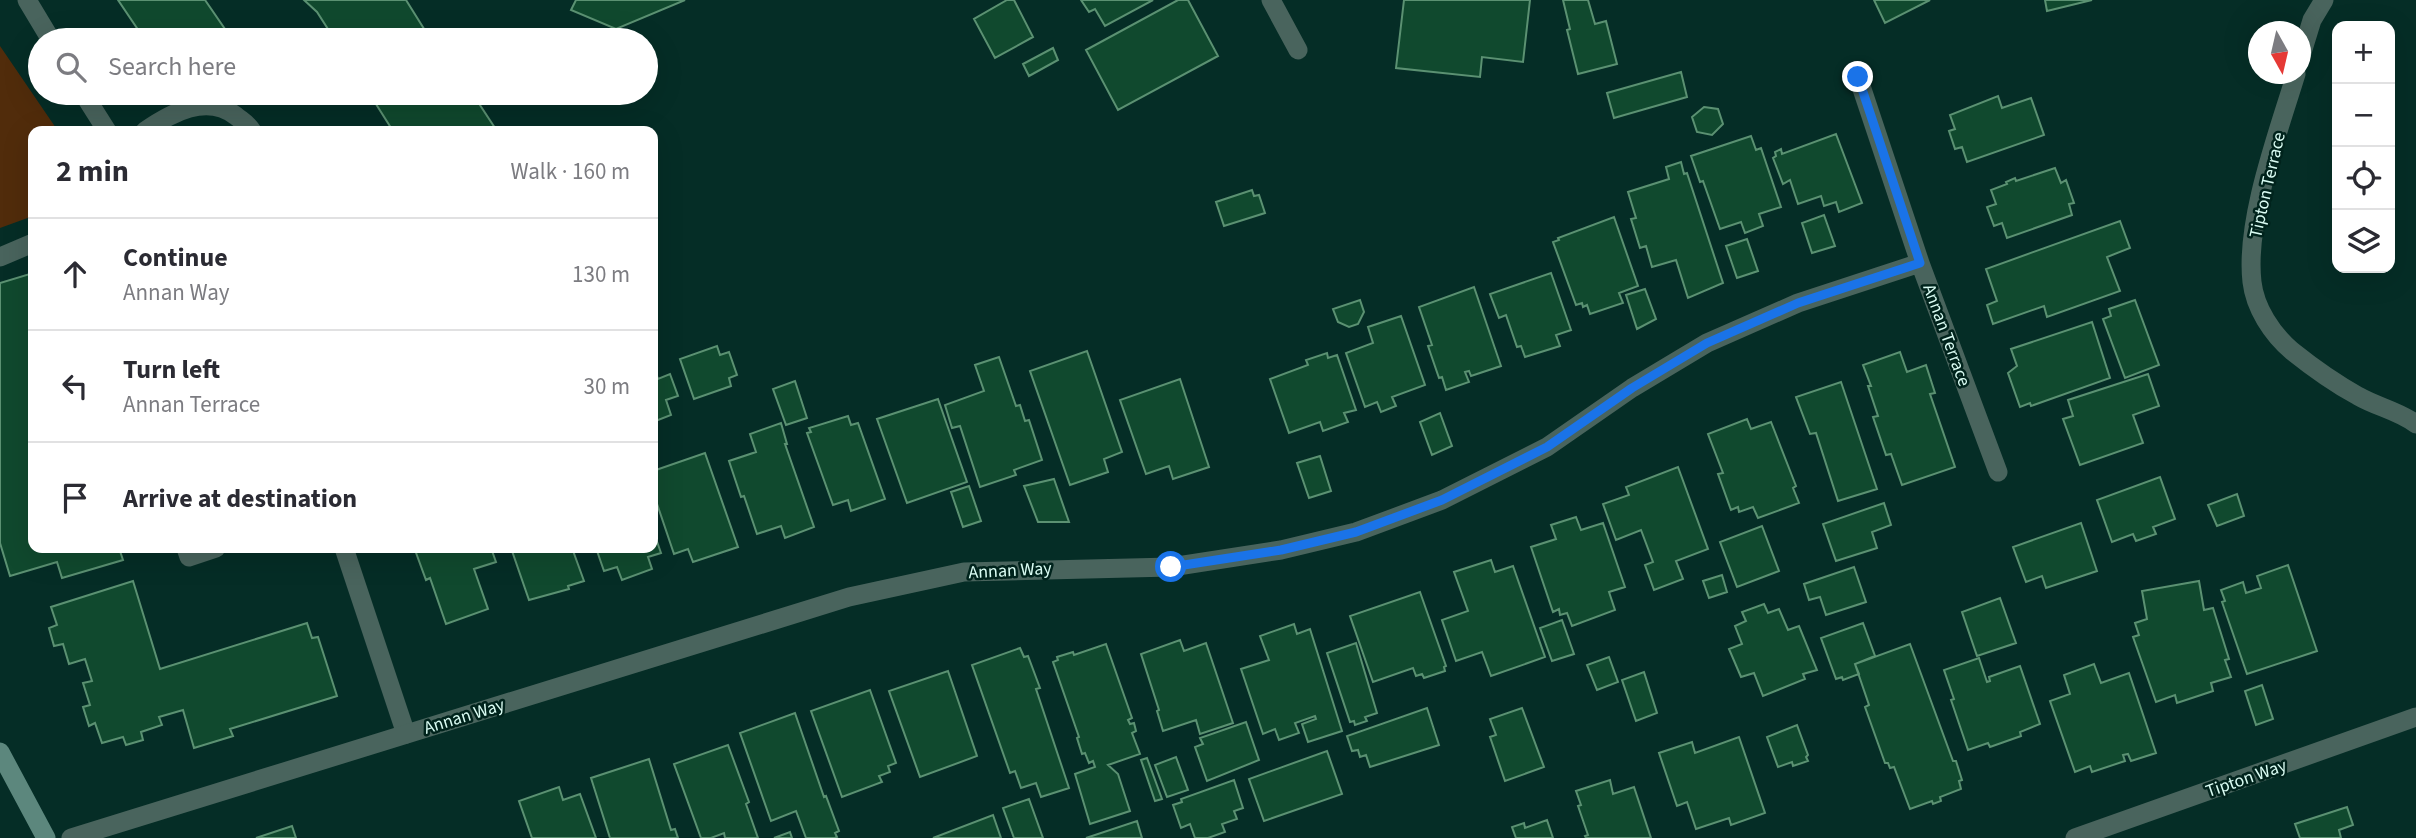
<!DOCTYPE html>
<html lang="en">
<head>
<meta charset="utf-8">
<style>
	:root { --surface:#fff; --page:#f2f2f3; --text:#2b2b33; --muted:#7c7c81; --line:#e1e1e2 }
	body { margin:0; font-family:"Source Sans 3",sans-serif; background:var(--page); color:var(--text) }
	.controls { position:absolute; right:21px; top:21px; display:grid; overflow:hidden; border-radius:14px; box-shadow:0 7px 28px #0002 }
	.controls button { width:63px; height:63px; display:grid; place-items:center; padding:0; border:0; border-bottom:2px solid var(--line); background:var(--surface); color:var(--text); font:35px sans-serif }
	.compass { position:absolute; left:2248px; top:21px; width:63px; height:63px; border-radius:50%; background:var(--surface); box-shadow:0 7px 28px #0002; rotate:172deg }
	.stop { position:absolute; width:21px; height:21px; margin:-16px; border:5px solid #1a73e8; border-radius:50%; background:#fff }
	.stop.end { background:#1a73e8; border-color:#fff; box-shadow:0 2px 7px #0008 }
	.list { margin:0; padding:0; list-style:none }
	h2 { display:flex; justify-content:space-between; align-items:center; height:91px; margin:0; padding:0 28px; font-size:30px }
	h2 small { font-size:23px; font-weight:400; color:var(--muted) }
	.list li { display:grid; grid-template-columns:46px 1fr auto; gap:21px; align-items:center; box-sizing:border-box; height:112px; padding:0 28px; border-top:2px solid var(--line) }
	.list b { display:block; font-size:26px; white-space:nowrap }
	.list p { margin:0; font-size:23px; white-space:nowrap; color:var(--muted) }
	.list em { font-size:23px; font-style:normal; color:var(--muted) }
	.icon { flex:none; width:38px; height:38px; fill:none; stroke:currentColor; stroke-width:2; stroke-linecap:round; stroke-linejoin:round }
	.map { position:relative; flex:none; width:2416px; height:838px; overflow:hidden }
	.search { position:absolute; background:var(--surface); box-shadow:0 7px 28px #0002; left:28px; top:28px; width:630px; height:77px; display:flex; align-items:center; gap:18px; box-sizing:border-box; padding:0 24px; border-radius:38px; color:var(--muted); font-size:26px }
	.panel { position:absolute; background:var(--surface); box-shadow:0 7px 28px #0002; left:28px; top:126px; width:630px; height:427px; border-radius:14px }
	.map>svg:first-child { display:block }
	.green { fill:#512c0b }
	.building { fill:#10492e; stroke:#5b9172; stroke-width:2 }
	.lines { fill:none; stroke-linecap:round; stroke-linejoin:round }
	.service { stroke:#49645d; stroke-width:19 }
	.minor { stroke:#49645d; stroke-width:19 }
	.secondary { stroke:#5c877d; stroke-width:19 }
	.route { stroke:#1a73e8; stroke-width:9 }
	.labels { text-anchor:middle; stroke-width:5; stroke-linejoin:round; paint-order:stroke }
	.street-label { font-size:18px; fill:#dafcf3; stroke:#00231c }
</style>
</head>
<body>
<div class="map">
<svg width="2416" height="838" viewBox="0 0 2416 838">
	<rect width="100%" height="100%" fill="#052d26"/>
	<!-- green -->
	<path class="green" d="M0,46L58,131H33V216L0,228Z"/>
	<!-- building -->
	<path class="building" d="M118,0H205L227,32L214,40H145Z
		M304,0H406L431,40H335L317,12Z
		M576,0H685L616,29L571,10Z
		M1007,0H1014L1033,37L995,58L974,19Z
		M1081,0H1153L1105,26L1095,9L1089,12Z
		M1178,0H1188L1218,56L1118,110L1086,50Z
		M1404,0H1530L1523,62L1482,57L1480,77L1396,68Z
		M1563,0H1588L1595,24L1606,21L1617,64L1578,74L1567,30L1570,29Z
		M1874,0H1930L1885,23Z
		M2045,0H2092L2047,11Z
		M1053,48L1058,60L1029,76L1023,64Z
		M1681,72L1687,97L1614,118L1607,93Z
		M369,93H448L453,101L467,93H472L497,131H393Z
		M1998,96L2002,108L2031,98L2044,135L1967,162L1962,147L1955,149L1949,131L1955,129L1950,115Z
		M1704,107L1718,109L1723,124L1712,135L1697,132L1692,117Z
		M1836,134L1862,203L1839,212L1836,202L1824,206L1821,196L1798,204L1790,180L1783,184L1773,158L1776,156L1775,152L1781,149L1782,154Z
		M1751,136L1756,150L1761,148L1781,207L1759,214L1763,226L1745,233L1741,222L1720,229L1703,181L1700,182L1691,156Z
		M1681,162L1684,174L1687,173L1723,283L1688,298L1676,260L1652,267L1646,246L1640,248L1631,219L1636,218L1628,192L1669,179L1666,167Z
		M2055,168L2061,183L2066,180L2074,203L2069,204L2072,215L2007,238L2002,223L1994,226L1987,207L1996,204L1991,190L2007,184L2006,182L2015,178L2016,181Z
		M1252,190L1254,196L1259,195L1265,213L1224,226L1216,202Z
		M1824,215L1835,246L1812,253L1802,223Z
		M1614,217L1638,286L1619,293L1623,303L1590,314L1587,305L1583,307L1582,303L1576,305L1553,242L1559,240L1558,238Z
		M2120,221L2130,248L2107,257L2120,291L2047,317L2044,306L1993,324L1987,305L1997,301L1986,269Z
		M1747,239L1758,271L1737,278L1726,246Z
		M33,273V548H119L123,560L62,578L57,562L10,576L0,543V283Z
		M1551,273L1571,330L1556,335L1560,346L1525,357L1521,346L1517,347L1506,315L1499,318L1490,294Z
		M1474,287L1501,366L1471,376L1469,371L1465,372L1469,382L1446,390L1442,377L1439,378L1428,346L1432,345L1419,307Z
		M1645,289L1656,319L1637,329L1626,295Z
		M1360,300L1364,312L1358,324L1349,327L1338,322L1333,309Z
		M2135,300L2159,365L2125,378L2103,319L2111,316L2109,309Z
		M1401,316L1425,385L1392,397L1396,406L1381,412L1377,402L1365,407L1346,353L1373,343L1368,327Z
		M2092,322L2110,378L2031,406L2030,403L2020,407L2008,373L2017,366L2011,349Z
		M717,346L720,355L729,352L737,375L729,378L731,386L694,399L680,359Z
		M1087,351L1122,452L1104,459L1108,472L1070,485L1030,371Z
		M1900,352L1907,372L1926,365L1935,393L1930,394L1955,467L1902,485L1891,454L1886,455L1873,417L1878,416L1868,386H1871L1863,365Z
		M1327,353L1328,358L1337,355L1356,410L1344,413L1348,422L1323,431L1320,422L1289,433L1270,379L1308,365L1306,360Z
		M999,357L1016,406L1020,405L1025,421L1029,420L1042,460L1014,470L1016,475L980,487L960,426L952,428L945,405L984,391L975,365Z
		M654,367L658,379L670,374L678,396L666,400L671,415L653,422Z
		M2148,374L2159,406L2133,415L2143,443L2080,465L2063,419L2073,416L2068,400Z
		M1180,379L1209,467L1173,479L1169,466L1146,474L1120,400Z
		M795,381L807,418L786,425L773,389Z
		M1841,382L1877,489L1838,501L1816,433L1810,434L1796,397Z
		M938,399L967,482L907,503L877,419Z
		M1440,413L1452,446L1432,455L1420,422Z
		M848,416L851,425L858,423L885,499L851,511L848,500L833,505L807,433L811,432L809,428Z
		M1747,419L1751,429L1771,422L1796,486L1793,488L1799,503L1758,518L1753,507L1739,512L1738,507L1731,510L1718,474L1723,473L1708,434Z
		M781,423L787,444H785L814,527L785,538L781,526L757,534L744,496L741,497L729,461L756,452L750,434Z
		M705,453L738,547L693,562L688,549L674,554L653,492V471Z
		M1320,456L1331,491L1309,498L1297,463Z
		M1678,467L1708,549L1676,561L1683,579L1654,590L1645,565L1653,562L1641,530L1616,540L1603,504L1629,495L1626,487Z
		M2160,477L2175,519L2153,527L2156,534L2136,541L2133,534L2112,542L2097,500Z
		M1054,479L1069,522H1038L1024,486Z
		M969,486L981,521L963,527L951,492Z
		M2237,494L2244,516L2217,526L2208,505Z
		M1884,503L1891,525L1872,532L1877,548L1836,561L1823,524Z
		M1576,517L1581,530L1603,523L1625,587L1609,592L1615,610L1572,626L1567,613L1560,615L1559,609L1553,612L1531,547L1556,539L1551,525Z
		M2081,523L2097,571L2046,588L2042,576L2026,582L2013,547Z
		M1762,526L1779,571L1737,587L1720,542Z
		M653,530L661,553L648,557L652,569L622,580L617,567L604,571L596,548H653Z
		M423,548H491L496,562L474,569L488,609L446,624L430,578L426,580L415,550Z
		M511,548H572L584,581L568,586L569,589L529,600Z
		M1491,560L1495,572L1513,566L1545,657L1491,676L1482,652L1456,661L1442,620L1468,611L1454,572Z
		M2288,565L2317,651L2247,674L2222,602L2225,601L2221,590L2243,582L2246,593L2261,588L2257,576Z
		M1854,567L1866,602L1826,615L1820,597L1809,600L1804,584Z
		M1722,575L1727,592L1709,598L1703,581Z
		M133,581L160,669L307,623L312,638L318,637L337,696L230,729L233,736L194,748L183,710L159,717L162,725L141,732L143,740L126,745L123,737L102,743L95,723L89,726L83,707L90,705L83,683L92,681L85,659L69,664L63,644L54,646L49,628L57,625L51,607Z
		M2199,581L2204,610L2213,608L2229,659L2225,660L2231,677L2211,683L2213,691L2177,703L2175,695L2156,702L2133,637L2139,635L2135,623L2147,619L2142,591Z
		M1420,592L1446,666L1444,667L1445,671L1424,678L1422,674L1416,676L1413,668L1373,682L1350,616Z
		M2000,598L2016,643L1977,656L1962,612Z
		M1764,604L1768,613L1779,609L1788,630L1799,626L1817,670L1803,674L1805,679L1763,696L1754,673L1741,677L1729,649L1742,644L1735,626L1746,621L1742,612Z
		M1562,620L1574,654L1552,661L1540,628Z
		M1863,623L1875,656L1855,664L1859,674L1843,680L1842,677L1836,679L1821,638Z
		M1294,624L1297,634L1310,629L1342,731L1308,742L1302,724L1316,719L1315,716L1295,723L1299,733L1279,740L1275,729L1263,734L1241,669L1269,660L1260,636Z
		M1180,640L1184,651L1206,643L1233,723L1200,734L1196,720L1163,731L1157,711L1159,710L1141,654Z
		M1356,643L1377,713L1365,717L1367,721L1355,725L1354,721L1350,722L1327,653Z
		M1106,644L1132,718L1128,720L1130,724L1134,723L1136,731L1132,733L1140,754L1108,765L1118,774L1130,811L1090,824L1075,774L1095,767L1093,761L1089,763L1085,753L1082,754L1077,738L1079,737L1053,662L1058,660L1057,657L1073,652L1074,655Z
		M1910,644L1953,761H1956L1962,780L1959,781L1961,789L1940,797L1941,801L1933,804L1932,801L1910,809L1894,767L1890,768L1888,763H1885L1865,707L1869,705L1855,664Z
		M1020,648L1024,657L1028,656L1040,688L1036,689L1069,788L1041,797L1036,783L1021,788L1015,771L1010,773L972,665Z
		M1609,657L1618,682L1597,690L1587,665Z
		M1979,658L1987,682L1990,681L1989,677L2020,666L2040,724L2020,732L2021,736L1990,747L1988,743L1968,750L1951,700L1954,699L1944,670Z
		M2094,664L2101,683L2129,673L2156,753L2131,761L2128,754L2123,755L2125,761L2092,772L2090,766L2075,772L2050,701L2070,694L2064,675Z
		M948,671L977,756L920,777L889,691Z
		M1644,672L1657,713L1636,721L1622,680Z
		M2262,685L2273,719L2256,725L2245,691Z
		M870,690L896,763L888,766L890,772L879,776L882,782L842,797L811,711Z
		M1427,708L1439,745L1370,767L1366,755L1360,757L1358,750L1352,751L1347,736Z
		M1522,708L1544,767L1505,781L1490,737L1496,735L1490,719Z
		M795,713L824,797L826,796L839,831L835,833L837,837L835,838H806L796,811L771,821L740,733Z
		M1246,722L1259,760L1207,781L1195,747L1203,744L1200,738Z
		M1797,725L1808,755L1806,757L1808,761L1793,766L1792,762L1778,767L1767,737Z
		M1739,737L1765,813L1731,825L1729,818L1696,829L1687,802L1677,806L1659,753L1692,742L1695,753Z
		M728,745L749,802L746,804L758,838H725L724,833L711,838H701L674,764Z
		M1327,751L1342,794L1264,821L1249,779Z
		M1176,757L1188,790L1167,797L1155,765Z
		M1147,758L1162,799L1155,801L1141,760Z
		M649,759L671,830L675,829L678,838H610L591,778Z
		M1234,780L1243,808L1234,811L1237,819L1222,824L1225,832L1208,838H1195L1190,824L1181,828L1173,805L1182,802L1181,799Z
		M1610,780L1613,794L1634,787L1651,838H1586L1585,836L1588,835L1578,806L1581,805L1576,791Z
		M559,787L563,800L580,794L596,838H532L519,801Z
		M1029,799L1043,838H1014L1003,808Z
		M2347,807L2353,825L2339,830L2341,838H2300L2295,824Z
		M993,815L1001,838H933Z
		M1547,820L1553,838H1516L1512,827L1524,823L1525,828Z
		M1137,821L1142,838H1086Z
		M292,826L296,838H256Z
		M790,832L792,838H774Z"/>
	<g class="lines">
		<!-- service -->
		<path class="service" d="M27,0L51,40
			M83,93L107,131
			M145,131C171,113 207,93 236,116C242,121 248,124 252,131
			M0,257L33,243
			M186,548L189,557L216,548
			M344,548L406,734"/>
		<!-- minor -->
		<path class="minor" d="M1271,0L1298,50
			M2300,59L2312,20L2324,0
			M2296,74C2278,133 2245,221 2252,282C2255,308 2272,334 2292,351C2312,367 2336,384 2358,396C2377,407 2399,411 2416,424
			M1858,77L1920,263L1998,472
			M71,838L849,597L964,572L1171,567L1281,550L1356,532L1442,500L1547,447L1632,388L1707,343L1798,303L1920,263
			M2075,838L2416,717"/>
		<!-- secondary -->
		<path class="secondary" d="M0,752L46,838"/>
	</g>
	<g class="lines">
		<!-- route -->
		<path class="route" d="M1171,567L1281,550L1356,532L1442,500L1547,447L1632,388L1707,343L1798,303L1920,263L1858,77"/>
	</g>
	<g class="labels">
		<!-- street labels -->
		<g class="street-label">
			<text transform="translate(2267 185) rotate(-77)" y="6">Tipton Terrace</text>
			<text transform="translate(1947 335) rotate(70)" y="6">Annan Terrace</text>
			<text transform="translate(1010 570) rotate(-3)" y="6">Annan Way</text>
			<text transform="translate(464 716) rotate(-17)" y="6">Annan Way</text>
			<text transform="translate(2246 778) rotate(-19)" y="6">Tipton Way</text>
		</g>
	</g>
</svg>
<div class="controls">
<button>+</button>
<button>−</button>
<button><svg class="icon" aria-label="locate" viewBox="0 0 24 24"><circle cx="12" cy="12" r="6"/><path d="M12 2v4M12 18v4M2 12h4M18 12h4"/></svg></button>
<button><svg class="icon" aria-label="layers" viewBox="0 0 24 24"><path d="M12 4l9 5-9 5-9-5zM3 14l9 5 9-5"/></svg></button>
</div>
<svg class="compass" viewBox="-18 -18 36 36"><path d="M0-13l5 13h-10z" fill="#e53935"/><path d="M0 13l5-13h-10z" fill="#7c7c81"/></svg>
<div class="stop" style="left:1171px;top:567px"></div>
<div class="stop end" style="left:1858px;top:77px"></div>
<div class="search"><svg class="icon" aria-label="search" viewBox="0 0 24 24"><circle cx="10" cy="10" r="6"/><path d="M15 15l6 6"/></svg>Search here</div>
<section class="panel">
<h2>2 min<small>Walk · 160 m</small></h2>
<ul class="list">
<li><svg class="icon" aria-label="ahead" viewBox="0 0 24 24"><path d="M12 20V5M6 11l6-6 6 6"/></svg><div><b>Continue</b><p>Annan Way</p></div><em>130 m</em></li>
<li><svg class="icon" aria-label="left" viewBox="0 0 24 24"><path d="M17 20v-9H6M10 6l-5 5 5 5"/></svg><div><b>Turn left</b><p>Annan Terrace</p></div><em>30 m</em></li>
<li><svg class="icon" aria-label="arrive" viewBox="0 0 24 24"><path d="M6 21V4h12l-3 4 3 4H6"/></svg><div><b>Arrive at destination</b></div></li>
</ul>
</section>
</div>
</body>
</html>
